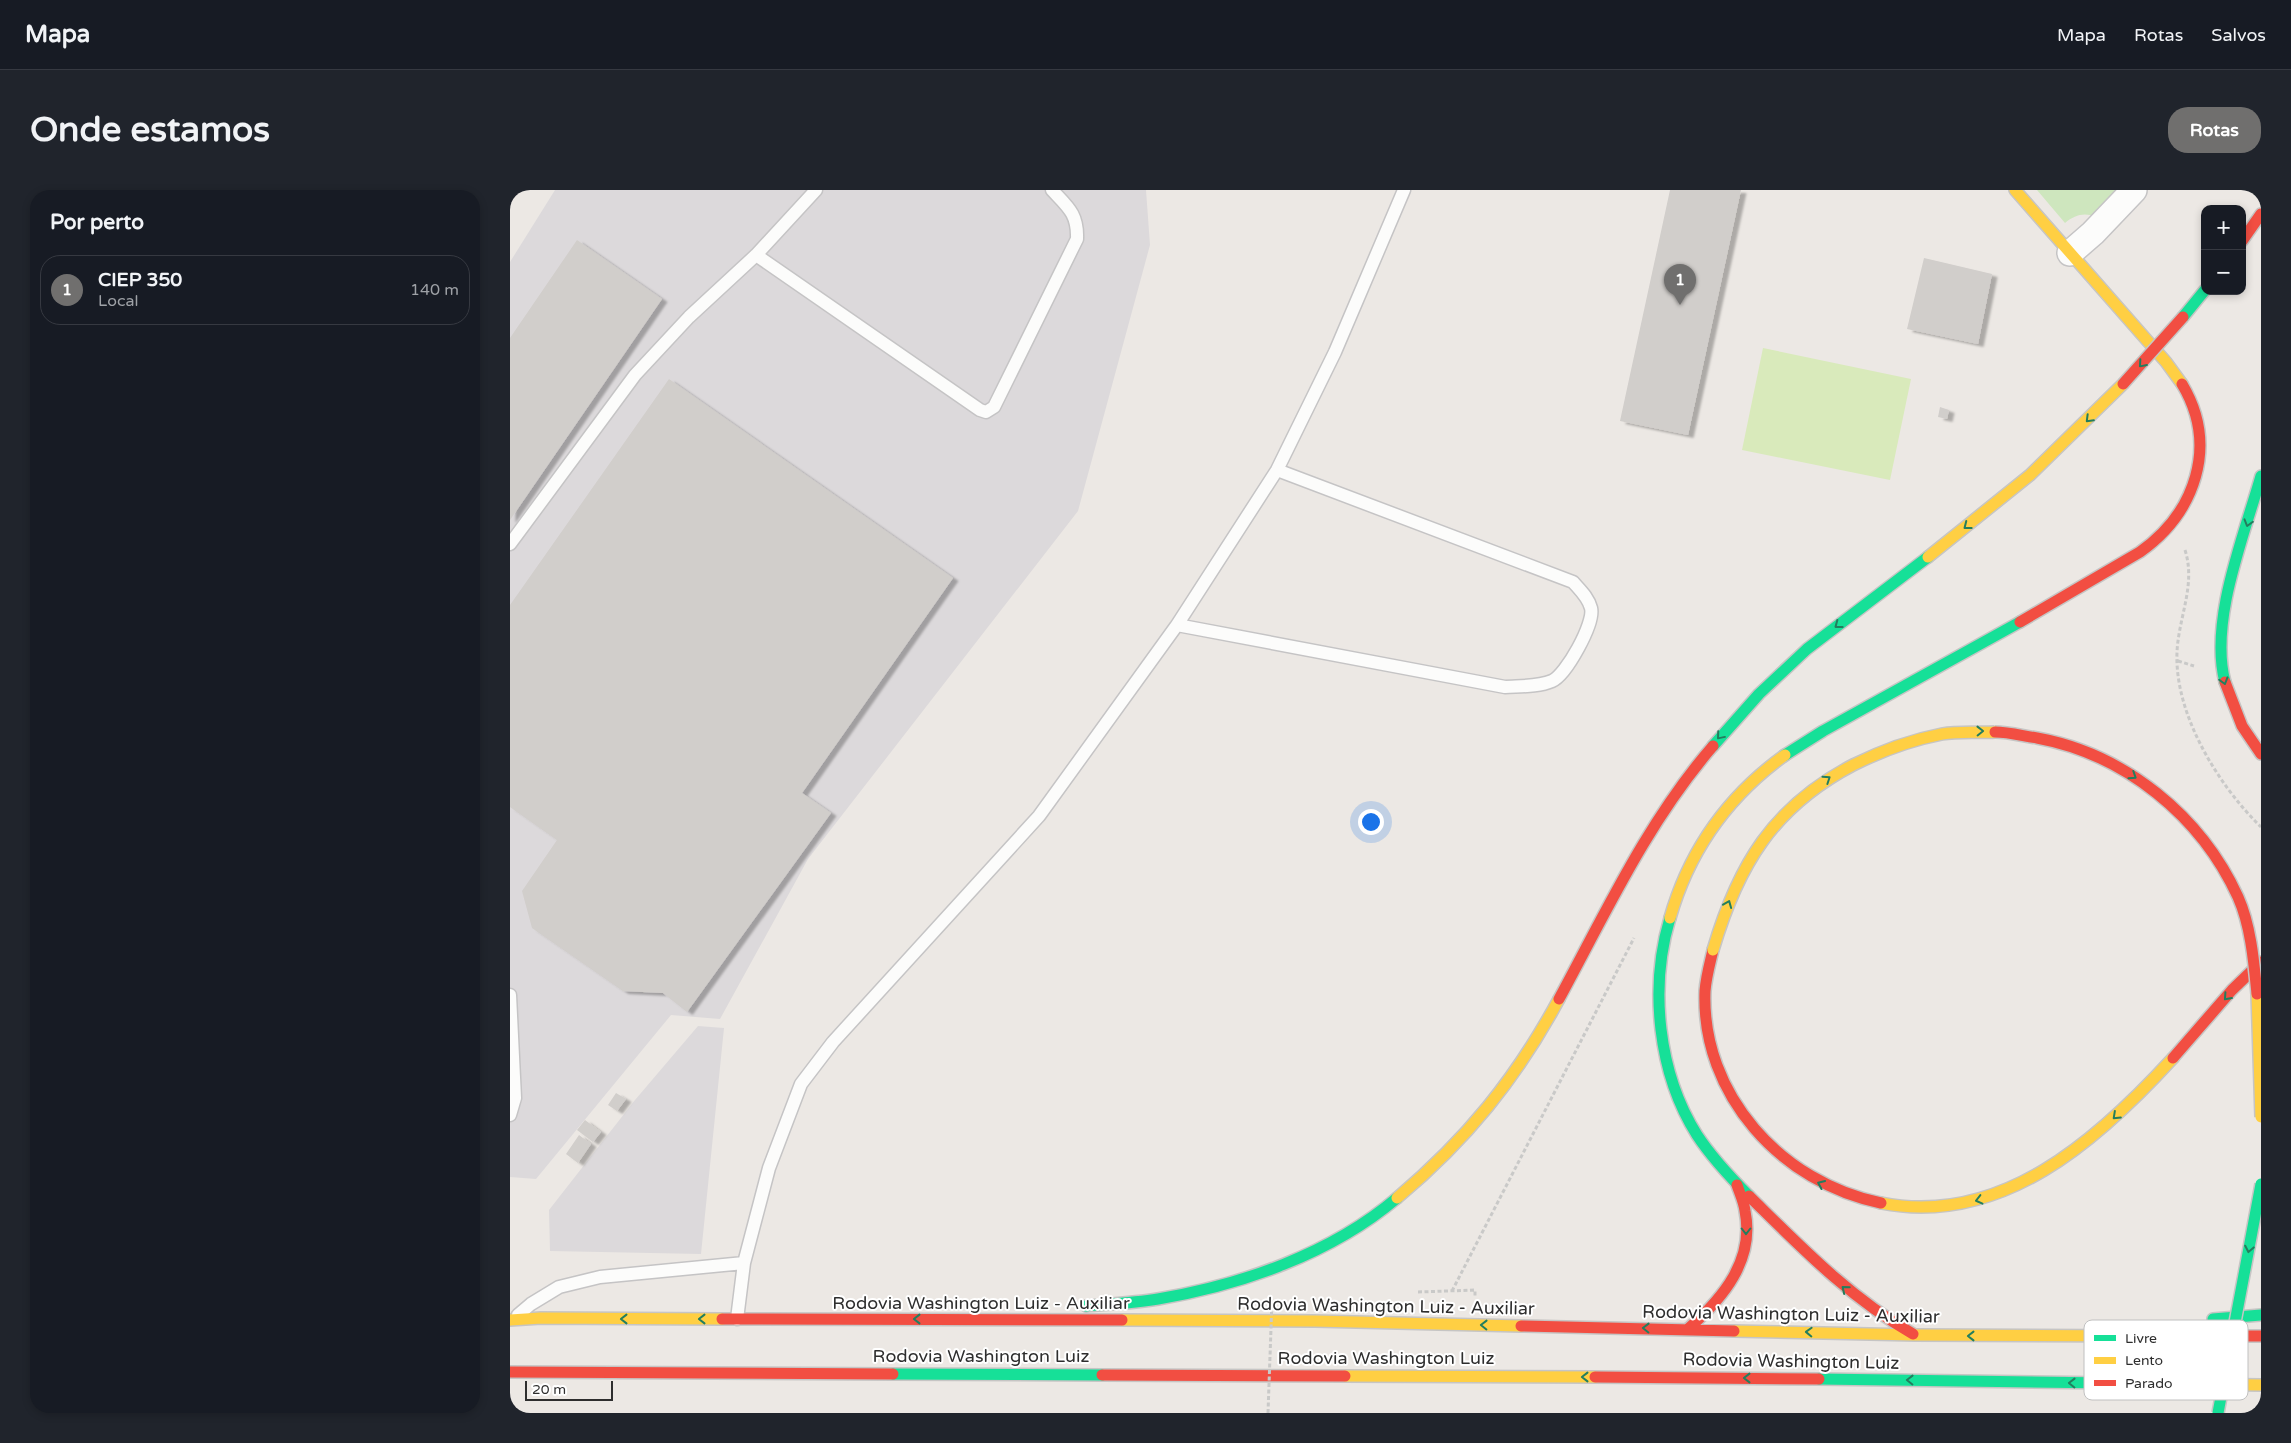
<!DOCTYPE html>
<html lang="pt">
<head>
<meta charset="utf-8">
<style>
	:root { --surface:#171b24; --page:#20242c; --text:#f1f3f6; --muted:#9ea1a6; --line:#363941; --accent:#706f6e }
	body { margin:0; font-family:"Varela Round",sans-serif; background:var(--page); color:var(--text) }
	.controls { position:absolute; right:15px; top:15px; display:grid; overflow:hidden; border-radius:10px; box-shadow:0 2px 8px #0003 }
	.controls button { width:45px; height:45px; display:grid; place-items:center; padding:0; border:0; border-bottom:1px solid var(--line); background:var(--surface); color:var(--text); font:25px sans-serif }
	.scale { position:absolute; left:15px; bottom:12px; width:88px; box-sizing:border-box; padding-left:5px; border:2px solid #2e2e2e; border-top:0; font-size:14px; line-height:18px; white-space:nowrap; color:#2e2e2e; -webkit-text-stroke:4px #fff; paint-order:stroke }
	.you { position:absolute; left:860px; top:631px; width:18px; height:18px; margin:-12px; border:4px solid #fff; border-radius:50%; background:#1a73e8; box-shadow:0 0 0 8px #1a73e833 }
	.badge { display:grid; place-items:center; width:32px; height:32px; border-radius:50%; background:var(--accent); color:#fff; font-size:16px; font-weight:700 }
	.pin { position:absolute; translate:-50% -41px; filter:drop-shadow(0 1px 2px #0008) }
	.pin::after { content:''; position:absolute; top:26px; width:18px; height:15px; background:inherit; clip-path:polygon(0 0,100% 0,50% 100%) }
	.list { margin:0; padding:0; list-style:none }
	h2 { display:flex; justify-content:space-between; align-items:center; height:65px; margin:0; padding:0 20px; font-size:21px }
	h2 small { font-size:16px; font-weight:400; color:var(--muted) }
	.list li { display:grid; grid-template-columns:32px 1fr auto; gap:15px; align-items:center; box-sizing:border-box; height:70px; margin:0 10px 10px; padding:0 10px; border:1px solid var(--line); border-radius:20px }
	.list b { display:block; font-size:19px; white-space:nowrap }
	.list p { margin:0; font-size:16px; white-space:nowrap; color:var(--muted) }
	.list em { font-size:16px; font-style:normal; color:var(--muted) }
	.map { position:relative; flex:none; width:1751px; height:1223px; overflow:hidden; border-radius:20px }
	header { display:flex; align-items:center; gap:30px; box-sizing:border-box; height:70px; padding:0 25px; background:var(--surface); border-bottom:1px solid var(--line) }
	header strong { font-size:24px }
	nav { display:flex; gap:28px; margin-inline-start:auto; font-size:18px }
	.intro { display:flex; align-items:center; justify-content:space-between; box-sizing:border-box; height:120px; padding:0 30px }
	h1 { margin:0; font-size:35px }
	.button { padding:12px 22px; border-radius:20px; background:var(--accent); color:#fff; font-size:18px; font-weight:700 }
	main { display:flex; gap:30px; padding:0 30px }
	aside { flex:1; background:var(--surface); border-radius:20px; box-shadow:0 2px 8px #0003 }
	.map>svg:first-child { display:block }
	.industrial { fill:#dcd9db }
	.green { fill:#cee6be }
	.pitch { fill:#d9eabb }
	.building { fill:#d1cecb; filter:url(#shadow) }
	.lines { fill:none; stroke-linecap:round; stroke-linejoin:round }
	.lane-casing { stroke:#c5c4c5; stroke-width:15 }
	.street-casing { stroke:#c5c4c5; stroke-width:28 }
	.fast-casing { stroke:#c6c5c4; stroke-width:14 }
	.slow-casing { stroke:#c6c5c4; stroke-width:14 }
	.jam-casing { stroke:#c6c5c4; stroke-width:14 }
	.path { stroke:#c9c9c8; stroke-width:3; stroke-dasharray:4 2.5; stroke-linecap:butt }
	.lane { stroke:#fcfcfb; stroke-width:12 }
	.street { stroke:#fcfcfb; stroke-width:25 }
	.fast { stroke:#16e098; stroke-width:11 }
	.slow { stroke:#ffcf43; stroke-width:11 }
	.jam { stroke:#f24e42; stroke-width:11 }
	.fast-bridge-casing { stroke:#c6c5c4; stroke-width:14; stroke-linecap:butt }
	.slow-bridge-casing { stroke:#c6c5c4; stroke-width:14; stroke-linecap:butt }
	.jam-bridge-casing { stroke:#c6c5c4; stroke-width:14; stroke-linecap:butt }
	.path-bridge { stroke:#c9c9c8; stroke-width:3; stroke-dasharray:4 2.5; stroke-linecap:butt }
	.fast-bridge { stroke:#16e098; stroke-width:11 }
	.slow-bridge { stroke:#ffcf43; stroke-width:11 }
	.jam-bridge { stroke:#f24e42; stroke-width:11 }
	.oneway { stroke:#237e5e }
	.labels { text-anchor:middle; stroke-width:4; stroke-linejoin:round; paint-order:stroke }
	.street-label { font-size:18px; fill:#2e2e2e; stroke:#fff }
	.key { fill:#fff; stroke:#c0c0c0; stroke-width:1 }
	.key-label { font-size:14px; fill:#2e2e2e }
</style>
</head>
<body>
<header>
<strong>Mapa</strong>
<nav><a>Mapa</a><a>Rotas</a><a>Salvos</a></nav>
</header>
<div class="intro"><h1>Onde estamos</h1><a class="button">Rotas</a></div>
<main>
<aside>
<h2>Por perto<small></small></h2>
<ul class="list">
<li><span class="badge">1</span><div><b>CIEP 350</b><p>Local</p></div><em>140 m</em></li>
</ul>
</aside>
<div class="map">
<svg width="1751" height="1223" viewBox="0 0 1751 1223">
	<defs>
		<filter id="shadow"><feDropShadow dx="5.5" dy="3" stdDeviation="1" flood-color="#0004"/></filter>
	</defs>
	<rect width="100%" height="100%" fill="#ece8e4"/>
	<!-- industrial -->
	<path class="industrial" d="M45,0H636L640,55L568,321L298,669L210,829L161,825L26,989L0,987V72Z
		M188,836L214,838L191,1064L40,1061L39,1020L125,910Z"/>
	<!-- green -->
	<path class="green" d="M1527,0H1615L1586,27C1574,22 1565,25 1555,33Z"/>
	<!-- pitch -->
	<path class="pitch" d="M1253,158L1401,189L1380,290L1232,260Z"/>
	<!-- building -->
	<path class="building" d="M1160,0H1231L1178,245L1110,231Z
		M67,50L152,109L0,330V148Z
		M1414,68L1482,84L1468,154L1397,139Z
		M159,189L443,388L292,603L321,623L177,822L153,803L113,801L22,738L12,701L47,650L0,617V415Z
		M1430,217L1439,220L1437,229L1428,227Z
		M106,903L116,909L107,921L98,915Z
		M75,930L91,942L83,952L67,940Z
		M69,945L81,954L68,973L56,964Z"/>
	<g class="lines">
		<defs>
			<path id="lane" d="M246,65L470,220L476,222L484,217L567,49C568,24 558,17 542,0
				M0,354L125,185L179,127L246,65L306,0
				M667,435L995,497C1010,496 1028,497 1042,491C1056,485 1085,433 1081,418C1078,407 1070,400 1063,392L767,280
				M0,805L5,908L0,925
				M8,1125L21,1114L49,1097L90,1087L234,1073
				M227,1129L234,1073L259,978L291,894L323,852L529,626L667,435L767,280L825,162L894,0"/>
			<path id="street" d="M1560,63L1583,43L1624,0"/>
			<path id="fast" d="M1673,127L1695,100
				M1715,492C1699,431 1734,346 1751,286
				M1203,556L1249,504L1297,459L1418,367
				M1275,565L1313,541L1510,432
				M1160,728C1139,798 1148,883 1187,945C1202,968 1220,987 1239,1006
				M576,1116C600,1114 624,1113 648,1109C731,1095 821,1064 887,1008
				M1703,1129L1751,1125
				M383,1184L592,1185
				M1309,1189L1599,1193"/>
			<path id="slow" d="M1505,0L1656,172L1672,194
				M1418,367L1520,285L1613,194
				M1160,728C1179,661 1218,606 1275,565
				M887,1008C956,950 1006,889 1049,809
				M1371,1013C1491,1037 1588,950 1663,868
				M0,1130L31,1128L212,1129
				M612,1130L805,1131L1011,1136
				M1224,1141L1405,1145L1639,1146
				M835,1186L1085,1187
				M1599,1193L1751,1195"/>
			<path id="jam" d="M1732,51L1751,24
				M1510,432L1630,362C1685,323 1709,256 1672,194
				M1715,492L1732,536L1751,564
				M1203,760C1200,773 1196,787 1195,801C1191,905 1272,993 1371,1013
				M1049,809C1096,722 1138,631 1203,556
				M1663,868L1722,800L1751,772
				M1239,1006C1290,1056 1340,1108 1403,1144
				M212,1129L612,1130
				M1011,1136L1224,1141
				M1179,1138C1213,1108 1245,1070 1235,1021C1234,1012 1230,1004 1227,995
				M1639,1146H1751
				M0,1182L383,1184
				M592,1185L835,1186
				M1085,1187L1309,1189"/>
		</defs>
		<!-- lane casing -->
		<use href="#lane" class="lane-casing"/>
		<!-- street casing -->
		<use href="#street" class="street-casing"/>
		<!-- fast casing -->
		<use href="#fast" class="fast-casing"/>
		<!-- slow casing -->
		<use href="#slow" class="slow-casing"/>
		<!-- jam casing -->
		<use href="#jam" class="jam-casing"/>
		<!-- path -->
		<path class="path" d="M1675,360C1685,391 1672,420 1668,451C1659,516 1706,593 1751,637
			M1668,471L1684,476
			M942,1101L1124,748
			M908,1102L965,1100V1106"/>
		<!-- lane -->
		<use href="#lane" class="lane"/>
		<!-- street -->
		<use href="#street" class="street"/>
		<!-- fast -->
		<use href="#fast" class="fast"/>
		<!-- slow -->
		<use href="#slow" class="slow"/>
		<!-- jam -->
		<use href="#jam" class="jam"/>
		<defs>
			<path id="fast-bridge" d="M1708,1223L1751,994"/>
			<path id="slow-bridge" d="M1203,760C1228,675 1263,617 1343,575C1371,561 1401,550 1432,544C1449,541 1468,543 1485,542
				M1747,804L1751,927"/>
			<path id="jam-bridge" d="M1613,194L1673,127
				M1485,542C1499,542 1513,546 1527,548C1615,564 1691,626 1728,707C1741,736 1744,773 1747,804"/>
		</defs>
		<!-- fast-bridge casing -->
		<use href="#fast-bridge" class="fast-bridge-casing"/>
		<!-- slow-bridge casing -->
		<use href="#slow-bridge" class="slow-bridge-casing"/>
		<!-- jam-bridge casing -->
		<use href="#jam-bridge" class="jam-bridge-casing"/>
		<!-- path-bridge -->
		<path class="path-bridge" d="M758,1223L762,1110"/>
		<!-- fast-bridge -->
		<use href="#fast-bridge" class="fast-bridge"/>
		<!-- slow-bridge -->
		<use href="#slow-bridge" class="slow-bridge"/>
		<!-- jam-bridge -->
		<use href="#jam-bridge" class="jam-bridge"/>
	</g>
	<!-- one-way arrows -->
	<defs><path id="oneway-chevron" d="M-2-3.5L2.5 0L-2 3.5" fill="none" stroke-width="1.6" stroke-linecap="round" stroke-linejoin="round" transform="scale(1.25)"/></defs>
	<g class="oneway">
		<use href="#oneway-chevron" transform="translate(1632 174) rotate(131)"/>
		<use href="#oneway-chevron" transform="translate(1579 229) rotate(135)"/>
		<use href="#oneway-chevron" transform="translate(1738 333) rotate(106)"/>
		<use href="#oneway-chevron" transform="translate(1457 336) rotate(142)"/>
		<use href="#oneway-chevron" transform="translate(1328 435) rotate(143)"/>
		<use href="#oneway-chevron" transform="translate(1714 491) rotate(74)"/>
		<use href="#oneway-chevron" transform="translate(1470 541) rotate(-1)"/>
		<use href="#oneway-chevron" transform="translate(1210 546) rotate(130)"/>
		<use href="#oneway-chevron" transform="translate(1623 586) rotate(33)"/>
		<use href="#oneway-chevron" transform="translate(1317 589) rotate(-34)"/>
		<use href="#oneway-chevron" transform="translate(1218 714) rotate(-68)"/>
		<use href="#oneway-chevron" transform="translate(1717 807) rotate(132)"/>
		<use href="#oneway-chevron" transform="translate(1606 926) rotate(137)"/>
		<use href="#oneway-chevron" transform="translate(1311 994) rotate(-156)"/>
		<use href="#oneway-chevron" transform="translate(1469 1010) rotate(166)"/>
		<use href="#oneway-chevron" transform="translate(1236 1041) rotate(90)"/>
		<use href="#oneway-chevron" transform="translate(1739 1059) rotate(101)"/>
		<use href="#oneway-chevron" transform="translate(1335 1099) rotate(-141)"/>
		<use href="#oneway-chevron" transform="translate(114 1129) rotate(-180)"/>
		<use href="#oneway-chevron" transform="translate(192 1129) rotate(-180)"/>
		<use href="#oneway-chevron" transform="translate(407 1129) rotate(-180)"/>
		<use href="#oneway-chevron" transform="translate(974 1135) rotate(-179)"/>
		<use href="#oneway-chevron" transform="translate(1136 1138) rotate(-179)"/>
		<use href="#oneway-chevron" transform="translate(1299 1142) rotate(-178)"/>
		<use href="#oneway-chevron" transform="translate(1461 1146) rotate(-180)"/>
		<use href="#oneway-chevron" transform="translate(1075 1187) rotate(-180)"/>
		<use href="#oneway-chevron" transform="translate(1237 1188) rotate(-180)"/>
		<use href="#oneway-chevron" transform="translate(1400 1190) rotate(-179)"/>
		<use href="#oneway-chevron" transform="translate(1562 1193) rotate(-179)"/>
	</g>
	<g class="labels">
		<!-- street labels -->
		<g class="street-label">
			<text x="471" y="1119">Rodovia Washington Luiz - Auxiliar</text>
			<text transform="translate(876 1116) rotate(1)" y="6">Rodovia Washington Luiz - Auxiliar</text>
			<text transform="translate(1281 1124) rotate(1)" y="6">Rodovia Washington Luiz - Auxiliar</text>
			<text x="471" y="1172">Rodovia Washington Luiz</text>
			<text x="876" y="1174">Rodovia Washington Luiz</text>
			<text transform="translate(1281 1171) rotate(1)" y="6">Rodovia Washington Luiz</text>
		</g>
	</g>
	<!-- legend -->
	<rect x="1574" y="1130" width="164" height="80" rx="8" class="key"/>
	<rect x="1584" y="1145" width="22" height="6" fill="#16e098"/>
	<rect x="1584" y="1167" width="22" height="7" fill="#ffcf43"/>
	<rect x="1584" y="1190" width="22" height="6" fill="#f24e42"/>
	<g class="key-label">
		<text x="1615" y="1153">Livre</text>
		<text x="1615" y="1175">Lento</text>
		<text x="1615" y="1198">Parado</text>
	</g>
</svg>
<div class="controls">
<button>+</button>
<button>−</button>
</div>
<div class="scale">20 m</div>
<div class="you"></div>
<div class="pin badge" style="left:1170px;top:115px">1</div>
</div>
</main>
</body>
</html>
